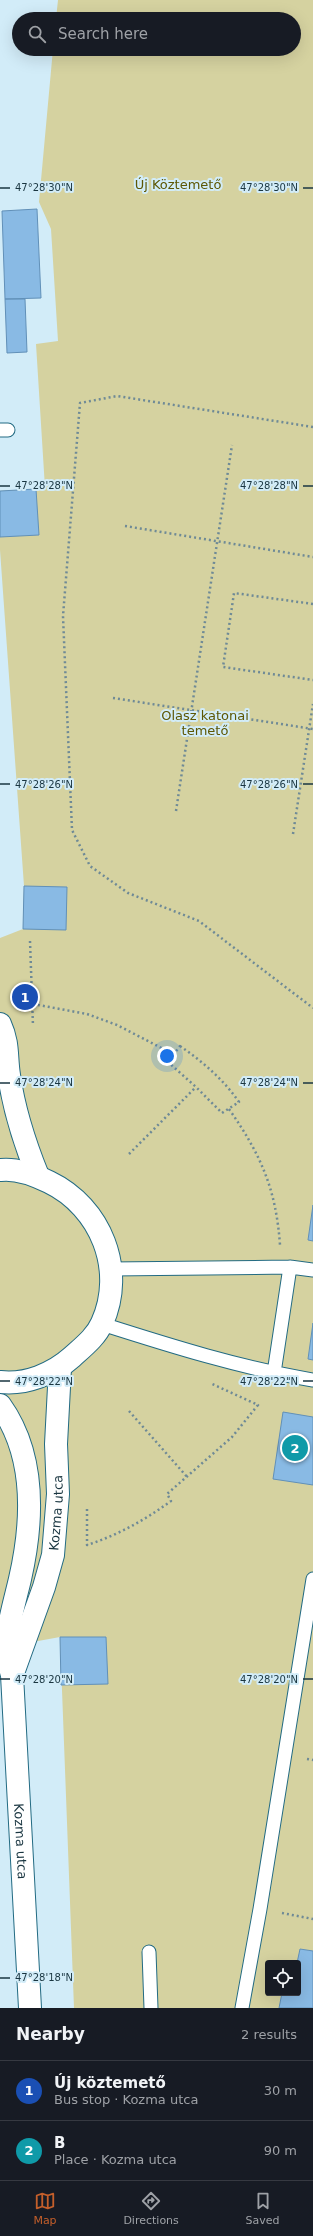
<!DOCTYPE html>
<html lang="en">
<head>
<meta charset="utf-8">
<style>
	:root { --surface:#171b24; --page:#20242c; --text:#f1f3f6; --muted:#9ea1a6; --line:#363941; --accent:#c45f2b }
	body { margin:0; font-family:"DejaVu Sans",sans-serif; background:var(--page); color:var(--text) }
	.controls { position:absolute; right:12px; bottom:12px; display:grid; overflow:hidden; border-radius:4px; box-shadow:0 4px 16px #0002 }
	.controls button { width:36px; height:36px; display:grid; place-items:center; padding:0; border:0; border-bottom:1px solid var(--line); background:var(--surface); color:var(--text); font:20px sans-serif }
	.you { position:absolute; left:167px; top:1056px; width:14px; height:14px; margin:-10px; border:3px solid #fff; border-radius:50%; background:#1a73e8; box-shadow:0 0 0 6px #1a73e833 }
	.badge { display:grid; place-items:center; width:26px; height:26px; border-radius:50%; background:var(--accent); color:#fff; font-size:13px; font-weight:700 }
	.pin { position:absolute; translate:-50% -50%; border:2px solid #fff; box-shadow:0 1px 4px #0006 }
	.list { margin:0; padding:0; list-style:none }
	h2 { display:flex; justify-content:space-between; align-items:center; height:52px; margin:0; padding:0 16px; font-size:17px }
	h2 small { font-size:13px; font-weight:400; color:var(--muted) }
	.list li { display:grid; grid-template-columns:26px 1fr auto; gap:12px; align-items:center; box-sizing:border-box; height:60px; padding:0 16px; border-top:1px solid var(--line) }
	.list b { display:block; font-size:15px; white-space:nowrap }
	.list p { margin:0; font-size:13px; white-space:nowrap; color:var(--muted) }
	.list em { font-size:13px; font-style:normal; color:var(--muted) }
	.icon { flex:none; width:22px; height:22px; fill:none; stroke:currentColor; stroke-width:2; stroke-linecap:round; stroke-linejoin:round }
	.map { position:relative; flex:none; width:313px; height:2008px; overflow:hidden }
	.search { position:absolute; background:var(--surface); box-shadow:0 4px 16px #0002; left:12px; right:12px; top:12px; height:44px; display:flex; align-items:center; gap:10px; box-sizing:border-box; padding:0 14px; border-radius:22px; color:var(--muted); font-size:15px }
	.sheet { height:172px; background:var(--surface) }
	nav { display:flex; justify-content:space-around; align-items:center; box-sizing:border-box; height:56px; border-top:1px solid var(--line); background:var(--surface); font-size:11px; color:var(--muted) }
	nav a { display:grid; justify-items:center; gap:2px }
	nav .on { color:var(--accent) }
	.map>svg:first-child { display:block }
	.green { fill:#d5d2a0; fill-rule:evenodd }
	.building { fill:#89bae4; stroke:#6190b8 }
	.lines { fill:none; stroke-linecap:round; stroke-linejoin:round }
	.service-casing { stroke:#236b83; stroke-width:15 }
	.tertiary-casing { stroke:#236b83; stroke-width:24 }
	.path { stroke:#6f8a96; stroke-width:2.5; stroke-dasharray:2 3; stroke-linecap:butt }
	.service { stroke:#fff; stroke-width:13 }
	.tertiary { stroke:#fff; stroke-width:22 }
	.ticks { fill:none; stroke:#1a3641; stroke-width:1.5 }
	.labels { text-anchor:middle; stroke-width:4; stroke-linejoin:round; paint-order:stroke }
	.park-label { font-size:13px; fill:#5d5704; stroke:#d2ecf8 }
	.street-label { font-size:13px; fill:#1a3641; stroke:#d2ecf8 }
	.ticks-label { font-size:10px; text-anchor:middle; fill:#1a3641; stroke:#d2ecf8; stroke-width:4; stroke-linejoin:round; paint-order:stroke }
</style>
</head>
<body>
<div class="map">
<svg width="313" height="2008" viewBox="0 0 313 2008">
	<rect width="100%" height="100%" fill="#d2ecf8"/>
	<!-- green -->
	<path class="green" d="M58,0H313V2008H74L60,1637L0,1648V938L23,929L24,886L0,550V491L45,488L36,344L58,341L51,229L39,202L53,49H294V19H56ZM268,1963H298V1993H268Z"/>
	<!-- building -->
	<path class="building" d="M37,209L41,298L5,299L2,211Z
		M5,299H25L27,352L7,353Z
		M36,489L39,535L0,537V491Z
		M24,886L67,887L66,930L23,929Z
		M313,1205V1241L308,1240Z
		M313,1323V1360L308,1359Z
		M283,1412L313,1417V1485L273,1479Z
		M60,1637H106L108,1684L61,1685Z
		M300,1949L313,1951V2008H279L282,1993H298L297,1963Z"/>
	<g class="lines">
		<defs>
			<path id="service" d="M0,430H8
				M111,1269L290,1267L313,1270
				M102,1324C171,1346 241,1368 313,1380
				M274,1373L290,1267
				M149,1952L151,2008
				M242,2008L260,1909L313,1579"/>
			<g id="tertiary">
				<path d="M0,1024C9,1044 6,1056 9,1075C14,1110 25,1144 38,1176"/>
				<path d="M0,1170C16,1168 35,1175 49,1182C101,1207 126,1270 102,1323C96,1337 83,1347 72,1357C53,1374 26,1385 0,1382"/>
				<path id="s1" d="M0,1405C36,1455 33,1522 20,1579C16,1597 4,1637 7,1654C8,1661 10,1668 12,1675L30,2008"/>
				<path id="s2" d="M13,1673L44,1587L53,1555L58,1494L56,1444L60,1368"/>
			</g>
		</defs>
		<!-- service casing -->
		<use href="#service" class="service-casing"/>
		<!-- tertiary casing -->
		<use href="#tertiary" class="tertiary-casing"/>
		<!-- path -->
		<path class="path" d="M313,427L117,396L80,403L63,616L72,830L90,866L128,893L199,921L313,1008
			M125,526L313,557
			M313,604L234,593L223,667L313,680
			M113,698L313,729
			M176,811L232,445
			M293,834L313,704
			M30,941L33,1026
			M33,1004L87,1014L117,1025L175,1055
			M180,1046C203,1062 223,1079 239,1102L222,1113L196,1087L168,1062Z
			M229,1109C261,1155 276,1189 280,1245
			M129,1154L196,1087
			M129,1411L188,1478
			M87,1509V1545C118,1535 145,1520 171,1501L167,1494L232,1437L258,1405L210,1383
			M307,1759L313,1760
			M282,1913L313,1919"/>
		<!-- service -->
		<use href="#service" class="service"/>
		<!-- tertiary -->
		<use href="#tertiary" class="tertiary"/>
	</g>
	<!-- ticks -->
	<path class="ticks" d="M0,188H10M303,188H313M0,486H10M303,486H313M0,784H10M303,784H313M0,1083H10M303,1083H313M0,1381H10M303,1381H313M0,1679H10M303,1679H313M0,1978H10"/>
	<g class="labels">
		<!-- park labels -->
		<g class="park-label">
			<text x="178" y="189">Új Köztemető</text>
			<text x="205" y="720">Olasz katonai<tspan x="205" dy="15">temető</tspan></text>
		</g>
		<!-- street labels -->
		<g class="street-label">
			<text dy="5" stroke="none"><textPath href="#s2" startOffset="167">Kozma utca</textPath></text>
			<text dy="5" stroke="none"><textPath href="#s1" startOffset="445">Kozma utca</textPath></text>
		</g>
	</g>
	<g class="ticks-label">
		<text x="44" y="191">47°28'30"N</text>
		<text x="269" y="191">47°28'30"N</text>
		<text x="44" y="489">47°28'28"N</text>
		<text x="269" y="489">47°28'28"N</text>
		<text x="44" y="788">47°28'26"N</text>
		<text x="269" y="788">47°28'26"N</text>
		<text x="44" y="1086">47°28'24"N</text>
		<text x="269" y="1086">47°28'24"N</text>
		<text x="44" y="1385">47°28'22"N</text>
		<text x="269" y="1385">47°28'22"N</text>
		<text x="44" y="1683">47°28'20"N</text>
		<text x="269" y="1683">47°28'20"N</text>
		<text x="44" y="1981">47°28'18"N</text>
	</g>
</svg>
<div class="controls">
<button><svg class="icon" aria-label="locate" viewBox="0 0 24 24"><circle cx="12" cy="12" r="6"/><path d="M12 2v4M12 18v4M2 12h4M18 12h4"/></svg></button>
</div>
<div class="you"></div>
<div class="pin badge" style="left:25px;top:997px;background:#1a4fb4">1</div>
<div class="pin badge" style="left:295px;top:1448px;background:#0f9aa8">2</div>
<div class="search"><svg class="icon" aria-label="search" viewBox="0 0 24 24"><circle cx="10" cy="10" r="6"/><path d="M15 15l6 6"/></svg>Search here</div>
</div>
<section class="sheet">
<h2>Nearby<small>2 results</small></h2>
<ul class="list">
<li><span class="badge" style="background:#1a4fb4">1</span><div><b>Új köztemető</b><p>Bus stop · Kozma utca</p></div><em>30 m</em></li>
<li><span class="badge" style="background:#0f9aa8">2</span><div><b>B</b><p>Place · Kozma utca</p></div><em>90 m</em></li>
</ul>
</section>
<nav>
<a class="on"><svg class="icon" aria-label="map" viewBox="0 0 24 24"><path d="M3 6l6-2 6 2 6-2v14l-6 2-6-2-6 2zM9 4v14M15 6v14"/></svg>Map</a>
<a><svg class="icon" aria-label="directions" viewBox="0 0 24 24"><path d="M12 3l9 9-9 9-9-9zM9 14v-3h6M13 9l2 2-2 2"/></svg>Directions</a>
<a><svg class="icon" aria-label="saved" viewBox="0 0 24 24"><path d="M7 4h10v16l-5-4-5 4z"/></svg>Saved</a>
</nav>
</body>
</html>
